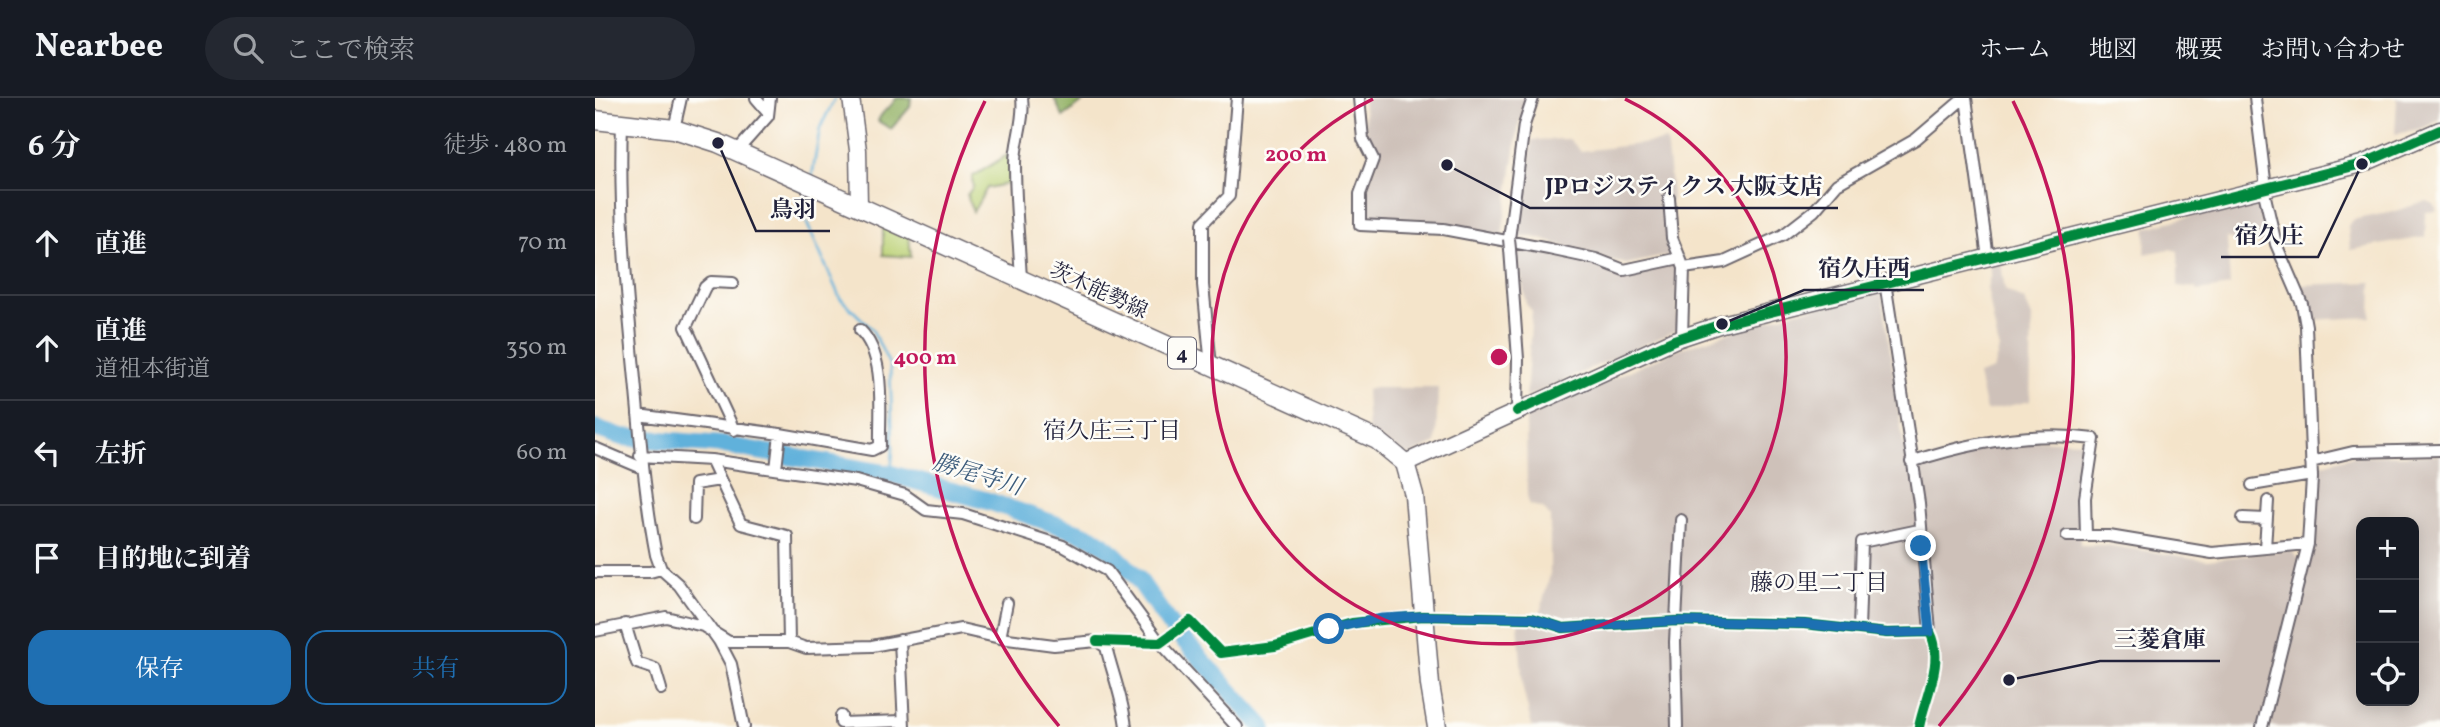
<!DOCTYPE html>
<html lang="ja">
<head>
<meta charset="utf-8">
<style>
	:root { --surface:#171b24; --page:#242831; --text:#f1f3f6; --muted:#9ea1a6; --line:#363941; --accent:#1f6fb2 }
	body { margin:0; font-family:Vollkorn,"Noto Serif JP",serif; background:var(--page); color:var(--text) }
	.controls { position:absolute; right:21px; bottom:21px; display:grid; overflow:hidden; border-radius:14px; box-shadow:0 4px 18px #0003 }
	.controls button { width:63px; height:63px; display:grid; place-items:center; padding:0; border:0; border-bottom:2px solid var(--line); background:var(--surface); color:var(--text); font:35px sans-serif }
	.stop { position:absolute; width:21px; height:21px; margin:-16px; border:5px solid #1f6fb2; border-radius:50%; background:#fff }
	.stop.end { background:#1f6fb2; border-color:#fff; box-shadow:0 2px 7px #0008 }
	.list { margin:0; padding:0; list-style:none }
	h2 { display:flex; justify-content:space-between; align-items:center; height:91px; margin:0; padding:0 28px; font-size:30px }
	h2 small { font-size:23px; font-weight:400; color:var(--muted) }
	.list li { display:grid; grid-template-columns:46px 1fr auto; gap:21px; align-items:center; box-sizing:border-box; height:105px; padding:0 28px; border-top:2px solid var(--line) }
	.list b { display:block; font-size:26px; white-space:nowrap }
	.list p { margin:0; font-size:23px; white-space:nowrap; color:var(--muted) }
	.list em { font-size:23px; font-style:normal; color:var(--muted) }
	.actions { display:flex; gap:14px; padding:21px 28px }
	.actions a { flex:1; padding:16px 0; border:2px solid var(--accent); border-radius:21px; text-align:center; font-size:24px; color:var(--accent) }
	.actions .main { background:var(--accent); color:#fff }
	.icon { flex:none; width:38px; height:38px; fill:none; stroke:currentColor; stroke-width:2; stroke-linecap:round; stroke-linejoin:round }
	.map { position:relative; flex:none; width:1845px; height:629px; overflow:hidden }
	header { display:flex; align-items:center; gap:42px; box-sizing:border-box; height:98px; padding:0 35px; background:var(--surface); border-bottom:2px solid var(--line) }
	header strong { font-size:33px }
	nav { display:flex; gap:38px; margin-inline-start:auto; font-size:24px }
	.search { width:490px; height:63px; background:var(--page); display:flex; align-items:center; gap:18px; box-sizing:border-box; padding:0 24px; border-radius:38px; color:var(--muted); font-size:26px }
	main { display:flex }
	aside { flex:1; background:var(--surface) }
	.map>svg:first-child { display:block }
	.industrial { fill:#cec1b9; fill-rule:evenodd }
	.green { fill:#bbd176; stroke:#6e7a58; stroke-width:2 }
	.forest { fill:#94b367; stroke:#5b6a51; stroke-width:2 }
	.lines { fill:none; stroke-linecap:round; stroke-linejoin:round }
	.stream { stroke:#60b1db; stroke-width:2.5 }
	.river { stroke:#60b1db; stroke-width:18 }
	.street-casing { stroke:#6c666d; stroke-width:14 }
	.secondary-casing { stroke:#6c666d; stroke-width:19 }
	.primary-casing { stroke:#6c666d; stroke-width:21 }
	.street { stroke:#fff; stroke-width:10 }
	.secondary { stroke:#fff; stroke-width:16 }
	.primary { stroke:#fff; stroke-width:18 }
	.street-bridge-casing { stroke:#6c666d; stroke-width:14; stroke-linecap:butt }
	.street-bridge { stroke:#fff; stroke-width:10 }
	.cycleway-casing { stroke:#fdfcf7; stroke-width:15 }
	.cycleway { stroke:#00873e; stroke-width:10 }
	.route { stroke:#1f6fb2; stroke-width:9 }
	.ring { fill:none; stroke:#c2185b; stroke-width:3.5 }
	.labels { text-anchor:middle; stroke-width:5; stroke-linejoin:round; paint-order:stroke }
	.shield { fill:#fdfcf7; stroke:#646373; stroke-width:2 }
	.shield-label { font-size:19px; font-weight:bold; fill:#22223b }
	.street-label { font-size:21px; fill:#22223b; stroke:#fdfcf7 }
	.neighbourhood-label { font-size:23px; fill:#22223b; stroke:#fdfcf7 }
	.water-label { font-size:23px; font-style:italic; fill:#3b5b7b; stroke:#fdfcf7 }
	.centre { fill:#c2185b; stroke:#fdfcf7; stroke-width:3.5 }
	.ring-label { font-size:21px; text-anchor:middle; font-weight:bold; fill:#c2185b; stroke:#fdfcf7; stroke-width:5; stroke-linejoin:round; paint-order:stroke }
	.leader { fill:none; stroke:#22223b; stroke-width:2.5 }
	.callout-dot { fill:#22223b; stroke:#fdfcf7; stroke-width:2.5 }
	.callout-label { font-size:23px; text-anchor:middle; font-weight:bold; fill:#22223b; stroke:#fdfcf7; stroke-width:5; stroke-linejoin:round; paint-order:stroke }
</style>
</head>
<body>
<header>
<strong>Nearbee</strong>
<div class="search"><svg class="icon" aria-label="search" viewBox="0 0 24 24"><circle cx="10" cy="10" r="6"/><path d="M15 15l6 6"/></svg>ここで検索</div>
<nav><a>ホーム</a><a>地図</a><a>概要</a><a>お問い合わせ</a></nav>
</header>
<main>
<aside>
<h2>6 分<small>徒歩 · 480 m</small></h2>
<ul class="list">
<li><svg class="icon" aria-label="ahead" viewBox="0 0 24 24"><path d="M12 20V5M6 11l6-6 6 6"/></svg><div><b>直進</b></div><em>70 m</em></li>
<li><svg class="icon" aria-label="ahead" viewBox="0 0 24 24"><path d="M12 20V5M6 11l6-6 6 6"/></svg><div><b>直進</b><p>道祖本街道</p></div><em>350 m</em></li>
<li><svg class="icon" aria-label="left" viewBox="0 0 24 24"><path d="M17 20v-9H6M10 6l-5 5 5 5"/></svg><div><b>左折</b></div><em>60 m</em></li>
<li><svg class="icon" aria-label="arrive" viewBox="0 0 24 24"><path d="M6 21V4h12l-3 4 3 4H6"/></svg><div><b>目的地に到着</b></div></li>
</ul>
<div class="actions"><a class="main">保存</a><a>共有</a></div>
</aside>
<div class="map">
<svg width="1845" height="629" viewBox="0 0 1845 629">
	<rect width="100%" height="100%" fill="#fdfcf7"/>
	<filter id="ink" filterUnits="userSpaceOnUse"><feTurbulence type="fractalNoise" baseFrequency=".0143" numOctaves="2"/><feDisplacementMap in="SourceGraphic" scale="14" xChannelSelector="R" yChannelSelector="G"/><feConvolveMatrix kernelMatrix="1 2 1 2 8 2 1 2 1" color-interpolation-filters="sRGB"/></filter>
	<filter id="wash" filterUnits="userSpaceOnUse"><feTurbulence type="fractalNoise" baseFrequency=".00686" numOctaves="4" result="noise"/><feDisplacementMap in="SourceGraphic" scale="28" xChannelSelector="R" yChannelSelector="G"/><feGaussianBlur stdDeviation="1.57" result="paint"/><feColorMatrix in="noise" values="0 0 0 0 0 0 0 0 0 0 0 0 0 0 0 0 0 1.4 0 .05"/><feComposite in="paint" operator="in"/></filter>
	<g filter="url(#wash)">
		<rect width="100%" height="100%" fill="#f4e4ca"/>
		<!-- industrial -->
		<path class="industrial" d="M768,0H932L924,25L907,137L819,121H769L768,96L782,64L772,39Z
			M1802,0H1845V22L1825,32L1800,36Z
			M974,41L986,53L1071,43L1077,97L1072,136L1076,157L1031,166L939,139H922L933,90L937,42Z
			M1663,101L1673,144L1659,146L1632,140L1635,188L1602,193L1601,190L1583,188V153L1574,151L1550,156L1551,130Z
			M1832,103L1839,106L1842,113L1831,114L1830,139L1755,152L1753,128L1757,122L1797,114Z
			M921,149L992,162L1019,173L1079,166L1082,169V232L931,299L937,213L931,206Z
			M1406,166L1410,192L1430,203L1437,219L1435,303L1391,313L1383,277L1398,272L1404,251L1392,190L1396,175L1394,169Z
			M1777,184L1776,219L1713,222V199L1706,187Z
			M1287,194L1311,365L1437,342L1490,344L1493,347L1485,394V447H1510L1612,462L1696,452L1702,459L1715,460L1722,368L1757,358L1845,357V629H937L928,591L923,525L944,518L955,477V419L949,411L934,406L932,397L931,319L1084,251L1199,214ZM1766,424H1819V603H1766Z
			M780,290H843L841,345L814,357L773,333L771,292Z"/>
		<!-- green -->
		<path class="green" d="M414,56L417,85L392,90L378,114L372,97L378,89L377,79Z
			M288,129L314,136L316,159L288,157Z"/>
		<!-- forest -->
		<path class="forest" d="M301,0H316L315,9L296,31L283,23C288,10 297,10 301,0Z
			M459,0H493L468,19Z"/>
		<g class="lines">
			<!-- stream -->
			<path class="stream" d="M217,79L225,30L240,0
				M211,92L210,121L245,200L277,231L295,268L298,351L296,376"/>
			<!-- river -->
			<path class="river" d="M0,330L27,339L128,347L296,376L393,403L497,439L514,451L541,478L575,527L668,629"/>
		</g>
	</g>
	<g filter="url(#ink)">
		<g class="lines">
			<defs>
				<path id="street" d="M161,0L173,14
					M764,0L768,41L778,61L765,96V127L848,131L954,151L1001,161L1029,172L1085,160
					M1371,0L1393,160
					M1660,0L1671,90
					M27,25C24,108 31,189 39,271C45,334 49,395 61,457L66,471L84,487L124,543L136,566L149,629
					M79,31L86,0
					M141,54L173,18L175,0
					M1074,100L1077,140L1089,170L1087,239
					M914,141L929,27L938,0
					M915,151L923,261L922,313
					M1089,170L1129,164L1188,137L1219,113L1242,86L1321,41L1369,0
					M426,181C424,143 420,104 420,65C420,43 430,22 427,0
					M1290,184L1324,405L1335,534
					M138,185L116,184L110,189L91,229L139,332
					M616,268L608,187V125L634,98L642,0
					M43,317L185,336L277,352L285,348C284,313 292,259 265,232
					M0,350L47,370
					M45,358L116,362L261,383L310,397L331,412L368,416L468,448L512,473L565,545L642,629
					M116,362L146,426L192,438L194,544
					M1316,364C1373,345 1439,333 1499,341L1490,400L1491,438
					M1716,364L1758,354L1845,352
					M181,371L185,336
					M1657,387L1717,377
					M1648,420L1671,421
					M99,421L100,386L125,382
					M1472,438H1514L1617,455L1713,446
					M1670,450L1673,403
					M0,474H55L66,471
					M30,526L42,565L60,571L66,591
					M1264,531L1267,444L1324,432
					M0,533L71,519L108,528L134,544H194L211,550L277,548L366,531L405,540L459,547L502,543L511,549C518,577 528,601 531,629
					M405,540L412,505
					M305,542L309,629
					M502,543L565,545L595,523L626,555L680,548L757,525L828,518L937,520L968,530L1081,523L1209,526L1292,535L1335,534C1350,563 1330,599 1324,629
					M246,618V625L308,623
					M1082,629L1080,544L1086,422
					M1667,629L1713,446L1717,380L1711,228L1707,206L1681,146L1668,90"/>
				<path id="secondary" d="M256,0L263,52L264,108
					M810,365L1079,242L1127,226L1767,66L1845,32"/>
				<path id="primary" d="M0,22L79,31L123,45L782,342L810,365L819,397L835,587L842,629"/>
			</defs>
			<!-- street casing -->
			<use href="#street" class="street-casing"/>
			<!-- secondary casing -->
			<use href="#secondary" class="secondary-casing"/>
			<!-- primary casing -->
			<use href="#primary" class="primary-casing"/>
			<!-- street -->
			<use href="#street" class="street"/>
			<!-- secondary -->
			<use href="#secondary" class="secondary"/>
			<!-- primary -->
			<use href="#primary" class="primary"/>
			<defs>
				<path id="street-bridge" d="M914,141L915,151"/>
			</defs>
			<!-- street-bridge casing -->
			<use href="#street-bridge" class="street-bridge-casing"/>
			<!-- street-bridge -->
			<use href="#street-bridge" class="street-bridge"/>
			<defs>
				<path id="cycleway" d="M922,313L1079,242L1127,226L1767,66L1845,32
					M502,543L565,545L595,523L626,555L680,548L757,525L828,518L937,520L968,530L1081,523L1209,526L1292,535L1335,534C1350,563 1330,599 1324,629"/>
			</defs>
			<!-- cycleway casing -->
			<use href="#cycleway" class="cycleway-casing"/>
			<!-- cycleway -->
			<use href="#cycleway" class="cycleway"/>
		</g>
	</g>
	<g class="lines" filter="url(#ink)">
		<!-- route -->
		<path class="route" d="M734,531L787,520L828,518L937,520L968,530L1081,523L1209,526L1292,535L1335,534L1326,448"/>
	</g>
	<!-- distance rings -->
	<g class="ring">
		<path d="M1030 1A287 287 0 1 1 778 1"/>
		<path d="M464 628A574 574 0 0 1 390 3M1418 3A574 574 0 0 1 1344 628"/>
	</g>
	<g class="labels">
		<!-- shield labels -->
		<rect class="shield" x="573" y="239.5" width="28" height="31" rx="5"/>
		<g class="shield-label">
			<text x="587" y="262">4</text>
		</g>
		<!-- street labels -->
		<g class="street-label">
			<text transform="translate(504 192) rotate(25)" y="7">茨木能勢線</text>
		</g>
		<!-- neighbourhood labels -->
		<g class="neighbourhood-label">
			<text x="517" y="340">宿久庄三丁目</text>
			<text x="1224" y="492">藤の里二丁目</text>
		</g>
		<!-- water labels -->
		<g class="water-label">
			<text transform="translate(383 376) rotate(17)" y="8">勝尾寺川</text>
		</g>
	</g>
	<circle cx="904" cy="259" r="10" class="centre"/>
	<g class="ring-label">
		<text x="701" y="63">200 m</text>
		<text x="330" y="266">400 m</text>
	</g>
	<!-- callouts -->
	<path class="leader" d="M852 67L935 110H1243M123 45L161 133H235M1767 66L1723 159H1626M1127 226L1209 192H1329M1414 582L1505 563H1625"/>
	<g class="callout-dot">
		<circle cx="852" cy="67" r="7"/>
		<circle cx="123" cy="45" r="7"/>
		<circle cx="1767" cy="66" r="7"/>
		<circle cx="1127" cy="226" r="7"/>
		<circle cx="1414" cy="582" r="7"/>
	</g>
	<g class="callout-label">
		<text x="1089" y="96">JPロジスティクス 大阪支店</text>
		<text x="198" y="119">鳥羽</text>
		<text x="1674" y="145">宿久庄</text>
		<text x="1269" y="178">宿久庄西</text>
		<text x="1565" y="549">三菱倉庫</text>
	</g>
</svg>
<div class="controls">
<button>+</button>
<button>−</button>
<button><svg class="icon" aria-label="locate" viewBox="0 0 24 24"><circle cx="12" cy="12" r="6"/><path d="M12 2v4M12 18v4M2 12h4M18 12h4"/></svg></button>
</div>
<div class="stop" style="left:734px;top:531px"></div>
<div class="stop end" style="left:1326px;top:448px"></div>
</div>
</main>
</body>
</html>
